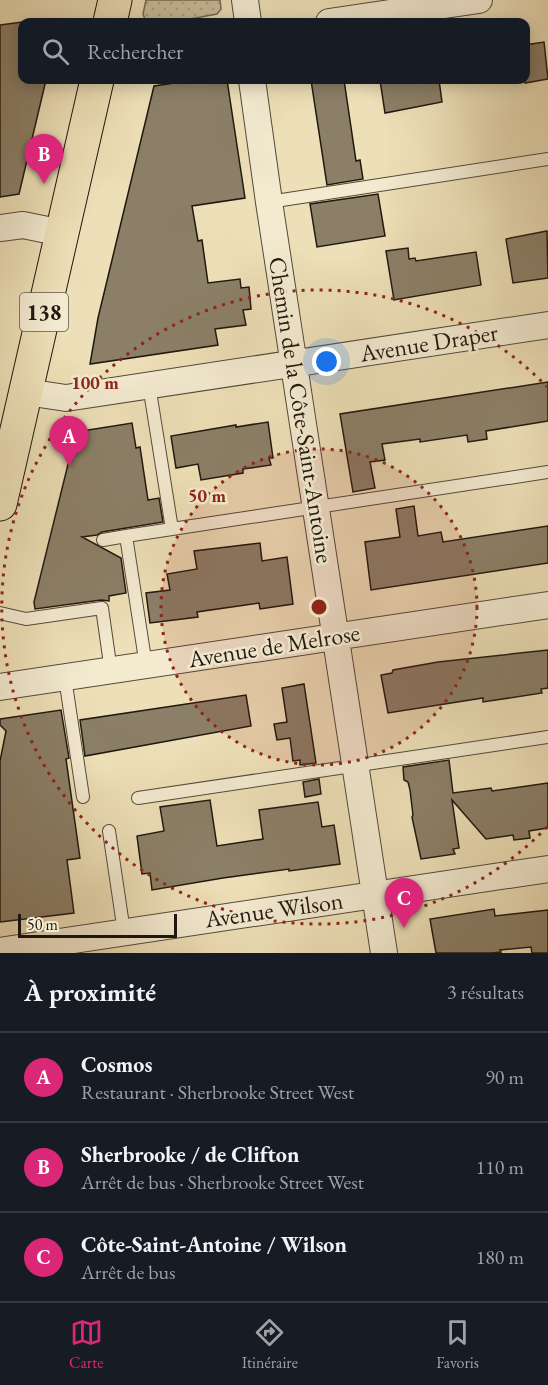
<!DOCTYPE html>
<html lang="fr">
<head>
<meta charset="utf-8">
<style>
	:root { --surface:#171b24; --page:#242831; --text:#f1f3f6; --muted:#9ea1a6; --line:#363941; --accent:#db2777 }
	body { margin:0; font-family:"EB Garamond",serif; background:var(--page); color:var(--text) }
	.scale { position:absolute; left:18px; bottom:15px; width:159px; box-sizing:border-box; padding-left:6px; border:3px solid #201810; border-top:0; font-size:16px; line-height:21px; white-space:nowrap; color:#201810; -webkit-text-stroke:4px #f3ead0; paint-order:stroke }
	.you { position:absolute; left:327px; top:362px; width:21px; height:21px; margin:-15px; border:4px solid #fff; border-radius:50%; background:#1a73e8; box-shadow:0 0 0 9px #1a73e833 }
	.badge { display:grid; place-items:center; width:39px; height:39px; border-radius:50%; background:var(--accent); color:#fff; font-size:20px; font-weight:700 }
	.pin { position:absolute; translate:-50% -50px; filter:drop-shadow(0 2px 3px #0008) }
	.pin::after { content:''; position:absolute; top:32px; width:21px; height:18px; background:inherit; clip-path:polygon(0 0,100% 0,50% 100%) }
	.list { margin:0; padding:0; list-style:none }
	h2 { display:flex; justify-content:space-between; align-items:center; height:78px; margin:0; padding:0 24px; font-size:26px }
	h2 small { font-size:20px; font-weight:400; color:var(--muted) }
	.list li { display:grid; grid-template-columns:39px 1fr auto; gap:18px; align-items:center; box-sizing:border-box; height:90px; padding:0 24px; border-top:2px solid var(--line) }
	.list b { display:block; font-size:22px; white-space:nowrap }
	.list p { margin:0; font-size:20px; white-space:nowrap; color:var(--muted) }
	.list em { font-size:20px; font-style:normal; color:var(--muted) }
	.icon { flex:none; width:33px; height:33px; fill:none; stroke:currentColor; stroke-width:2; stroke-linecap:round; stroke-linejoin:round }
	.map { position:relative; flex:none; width:548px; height:953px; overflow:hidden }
	.search { position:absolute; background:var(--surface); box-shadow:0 3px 15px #0003; left:18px; right:18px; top:18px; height:66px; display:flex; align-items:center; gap:15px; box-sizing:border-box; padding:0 21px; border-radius:12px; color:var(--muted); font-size:22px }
	.sheet { height:348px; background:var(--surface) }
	nav { display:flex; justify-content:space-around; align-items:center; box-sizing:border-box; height:84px; border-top:2px solid var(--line); background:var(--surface); font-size:16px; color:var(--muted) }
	nav a { display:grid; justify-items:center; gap:3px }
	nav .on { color:var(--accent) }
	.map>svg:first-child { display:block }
	.park { fill:url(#park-dots); stroke:#756a56; stroke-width:1.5 }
	.building { fill:#8b7f67; stroke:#201810; stroke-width:1.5 }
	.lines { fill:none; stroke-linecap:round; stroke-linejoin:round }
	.service-casing { stroke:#534a3a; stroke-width:14 }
	.minor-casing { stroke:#534a3a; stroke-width:28 }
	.primary-casing { stroke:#201810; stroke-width:35 }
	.service { stroke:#f3ead0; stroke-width:12 }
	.minor { stroke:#f3ead0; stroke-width:26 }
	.primary { stroke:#eddfb7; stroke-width:33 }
	.ring { fill:none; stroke:#8f2418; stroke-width:3; stroke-dasharray:3 6 }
	.labels { text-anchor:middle; stroke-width:5; stroke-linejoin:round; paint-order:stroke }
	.shield { fill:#f3ead0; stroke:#5f574a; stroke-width:1.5 }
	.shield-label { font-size:22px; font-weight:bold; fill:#201810 }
	.street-label { font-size:24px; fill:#201810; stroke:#f3ead0 }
	.centre { fill:#8f2418; stroke:#f3ead0; stroke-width:3 }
	.ring-label { font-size:18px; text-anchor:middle; font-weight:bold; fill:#8f2418; stroke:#f3ead0; stroke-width:5; stroke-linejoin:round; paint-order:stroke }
</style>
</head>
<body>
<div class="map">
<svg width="548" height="953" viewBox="0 0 548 953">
	<defs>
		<pattern id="park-dots" width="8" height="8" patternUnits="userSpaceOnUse" patternTransform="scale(1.5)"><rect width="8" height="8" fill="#cabd9b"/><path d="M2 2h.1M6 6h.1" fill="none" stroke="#ada284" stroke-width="1.8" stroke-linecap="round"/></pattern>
	</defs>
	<rect width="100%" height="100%" fill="#eddfb7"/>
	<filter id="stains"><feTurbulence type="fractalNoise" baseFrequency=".00333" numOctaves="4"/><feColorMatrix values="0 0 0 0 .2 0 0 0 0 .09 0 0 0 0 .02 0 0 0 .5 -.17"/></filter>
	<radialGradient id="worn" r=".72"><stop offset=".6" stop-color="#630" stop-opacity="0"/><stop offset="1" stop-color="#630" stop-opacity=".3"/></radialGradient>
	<!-- park -->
	<path class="park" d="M146,0H220L221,9L217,14L174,22H146L143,14Z"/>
	<!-- building -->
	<path class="building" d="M22,22V80H46L19,194L0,197V25Z
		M544,42L548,79L525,83V45Z
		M195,80H227L245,198L192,206L198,241L202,240L208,283L240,279L241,288L249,287L251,309L243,310L246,325L215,329L218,345L90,364L98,318L154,86Z
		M311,80H344L356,161L360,160L363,179L327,185Z
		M380,80H439L442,102L385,113Z
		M378,194L385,236L317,247L310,204Z
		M547,231L548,278L513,283L506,239Z
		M408,248L409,259L415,258L416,261L476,252L481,285L394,300L386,251Z
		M548,382V421L486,431L487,439L468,442L467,435L420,442V439L382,444L385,460L370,462L375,488L353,492L340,414Z
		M268,422L273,458H269L271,465L243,469V473L201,480L198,464L176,468L171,436L236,425V427Z
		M132,423L136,448L140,447L148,500L159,498L163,522L102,532L97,535L82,537L121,558L126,593L109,596V601L101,600L35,609L34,602L76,432Z
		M414,506L418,536L441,532L443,542L548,526V563L371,590L365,542L400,537L396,509Z
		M260,543L262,561L287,557L293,604L260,609L259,603L197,612L198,617L150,623L146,593L170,590L167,574L197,569L194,551Z
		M548,650V688L541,689L542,693L483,702V698L388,713L381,675L392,673L393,670L438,662Z
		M304,684L316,763L300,765V760L293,761L290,738L277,740L274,724L287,722L282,688Z
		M246,695L251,726L85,756L80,720Z
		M61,710L69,758L66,759L80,858L67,860L74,913L0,922V761L6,731L0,725V719Z
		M449,760L453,793L491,788L492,791L548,783V828L529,831L530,838L514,840L513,835L486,839L452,800L459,848L453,849L455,854L421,859L412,817L413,815L410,790L408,782L404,780L403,767Z
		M319,779L321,794L305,797L303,782Z
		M210,800L217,846L263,839L259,810L318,802L322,827L334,825L340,864L289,871V869L223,878L152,890L150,873L142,874L137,836L164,831L160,807Z
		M494,909L495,916L548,910V953H532L531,947L500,950L501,952L492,953H436L430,919Z"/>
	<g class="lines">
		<defs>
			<path id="service" d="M269,202L548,159
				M149,385L172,529L548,472
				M126,536L172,529
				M103,540L126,536L146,666
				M0,613L26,619L102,608L111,671
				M65,678L83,797
				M138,798L548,737
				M109,831L124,932"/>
			<path id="minor" d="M245,0L248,22
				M329,22L479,0
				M252,80L269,202L384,953
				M0,228L23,225L62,233
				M26,392L66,398L548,325
				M0,687L548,605
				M0,951L548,869"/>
			<path id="primary" d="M110,22L115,0
				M0,504L97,80"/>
		</defs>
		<!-- service casing -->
		<use href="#service" class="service-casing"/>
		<!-- minor casing -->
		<use href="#minor" class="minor-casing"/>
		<!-- primary casing -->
		<use href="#primary" class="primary-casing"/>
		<!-- service -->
		<use href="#service" class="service"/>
		<!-- minor -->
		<use href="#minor" class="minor"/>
		<!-- primary -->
		<use href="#primary" class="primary"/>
	</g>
	<!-- distance rings -->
	<circle cx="319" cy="607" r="158" fill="#8f2418" fill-opacity=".12"/>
	<g class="ring">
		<circle cx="319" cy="607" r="158"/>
		<path d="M547 827A317 317 0 1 1 547 387"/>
	</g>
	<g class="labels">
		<!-- shield labels -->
		<rect class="shield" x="20" y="293" width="48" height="38" rx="4.5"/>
		<g class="shield-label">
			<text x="44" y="320">138</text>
		</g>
		<!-- street labels -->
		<g class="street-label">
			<text transform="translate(429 343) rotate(-9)" y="8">Avenue Draper</text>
			<text transform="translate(301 410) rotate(81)" y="8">Chemin de la Côte-Saint-Antoine</text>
			<text transform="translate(274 646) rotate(-9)" y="8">Avenue de Melrose</text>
			<text transform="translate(274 910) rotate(-8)" y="8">Avenue Wilson</text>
		</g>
	</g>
	<circle cx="319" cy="607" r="9" class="centre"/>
	<g class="ring-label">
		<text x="95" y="389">100 m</text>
		<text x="207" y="502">50 m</text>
	</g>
	<rect width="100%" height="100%" filter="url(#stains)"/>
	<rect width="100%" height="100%" fill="url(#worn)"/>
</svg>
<div class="scale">50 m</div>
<div class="you"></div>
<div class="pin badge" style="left:69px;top:466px">A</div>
<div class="pin badge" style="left:44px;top:184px">B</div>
<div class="pin badge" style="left:404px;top:928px">C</div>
<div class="search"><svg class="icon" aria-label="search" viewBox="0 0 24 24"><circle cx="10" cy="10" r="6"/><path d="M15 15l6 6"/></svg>Rechercher</div>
</div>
<section class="sheet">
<h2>À proximité<small>3 résultats</small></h2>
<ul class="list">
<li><span class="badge">A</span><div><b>Cosmos</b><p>Restaurant · Sherbrooke Street West</p></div><em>90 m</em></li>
<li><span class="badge">B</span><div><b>Sherbrooke / de Clifton</b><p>Arrêt de bus · Sherbrooke Street West</p></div><em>110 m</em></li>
<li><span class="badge">C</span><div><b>Côte-Saint-Antoine / Wilson</b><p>Arrêt de bus</p></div><em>180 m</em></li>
</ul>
</section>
<nav>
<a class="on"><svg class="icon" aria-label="map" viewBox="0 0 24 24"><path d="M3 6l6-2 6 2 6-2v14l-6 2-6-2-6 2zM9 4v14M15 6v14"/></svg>Carte</a>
<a><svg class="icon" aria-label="directions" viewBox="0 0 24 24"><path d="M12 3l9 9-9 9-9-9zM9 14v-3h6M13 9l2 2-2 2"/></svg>Itinéraire</a>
<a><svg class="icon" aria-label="saved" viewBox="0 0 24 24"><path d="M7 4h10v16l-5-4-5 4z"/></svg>Favoris</a>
</nav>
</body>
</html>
